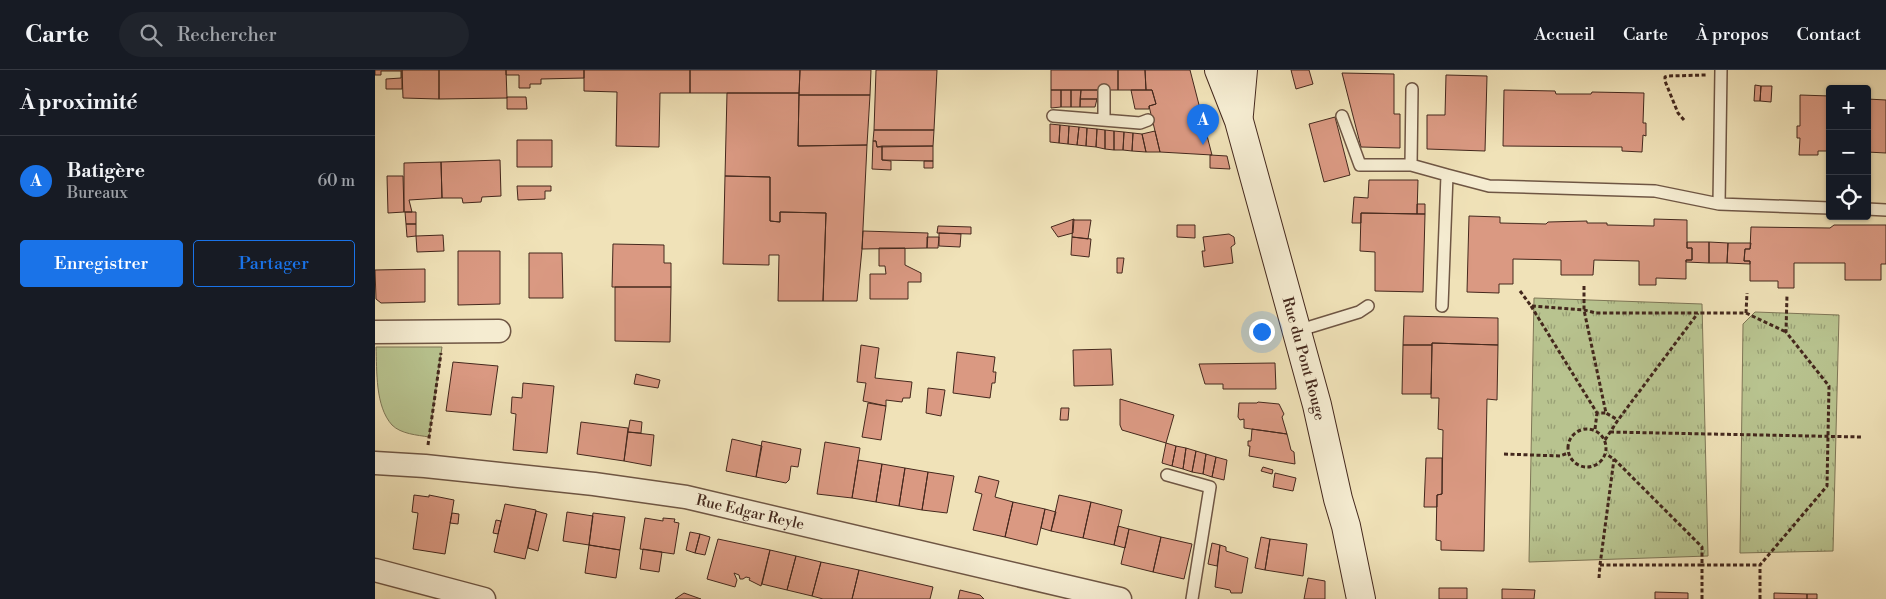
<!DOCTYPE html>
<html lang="fr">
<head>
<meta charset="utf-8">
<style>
	:root { --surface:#171b24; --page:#20242c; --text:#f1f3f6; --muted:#9ea1a6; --line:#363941; --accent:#1a73e8 }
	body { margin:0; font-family:"Libre Bodoni",serif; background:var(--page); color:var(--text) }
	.controls { position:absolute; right:15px; top:15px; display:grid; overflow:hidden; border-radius:5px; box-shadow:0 1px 4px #0004 }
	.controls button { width:45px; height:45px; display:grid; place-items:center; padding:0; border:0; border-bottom:1px solid var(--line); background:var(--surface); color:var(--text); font:25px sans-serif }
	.you { position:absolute; left:886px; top:261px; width:18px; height:18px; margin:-12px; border:4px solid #fff; border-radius:50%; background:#1a73e8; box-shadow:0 0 0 8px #1a73e833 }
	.badge { display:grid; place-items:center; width:32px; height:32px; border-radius:50%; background:var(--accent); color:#fff; font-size:16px; font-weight:700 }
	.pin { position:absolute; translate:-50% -41px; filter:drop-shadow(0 1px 2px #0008) }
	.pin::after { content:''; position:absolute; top:26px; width:18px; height:15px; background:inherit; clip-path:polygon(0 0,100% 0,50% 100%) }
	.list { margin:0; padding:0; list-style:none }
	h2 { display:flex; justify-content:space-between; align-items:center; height:65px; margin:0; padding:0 20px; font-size:21px }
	h2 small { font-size:16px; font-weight:400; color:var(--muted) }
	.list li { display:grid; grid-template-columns:32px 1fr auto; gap:15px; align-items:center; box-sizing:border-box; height:90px; padding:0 20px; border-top:1px solid var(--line) }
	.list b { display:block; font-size:19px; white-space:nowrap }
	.list p { margin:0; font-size:16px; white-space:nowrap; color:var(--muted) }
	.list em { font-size:16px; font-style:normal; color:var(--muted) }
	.actions { display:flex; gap:10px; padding:15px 20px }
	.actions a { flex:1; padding:11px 0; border:1px solid var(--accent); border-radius:5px; text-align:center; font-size:18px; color:var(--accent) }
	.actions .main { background:var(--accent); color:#fff }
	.icon { flex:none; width:28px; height:28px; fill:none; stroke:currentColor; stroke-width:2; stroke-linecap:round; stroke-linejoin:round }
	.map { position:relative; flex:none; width:1511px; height:529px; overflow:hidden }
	header { display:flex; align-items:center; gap:30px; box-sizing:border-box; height:70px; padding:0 25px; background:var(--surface); border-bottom:1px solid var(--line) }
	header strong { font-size:24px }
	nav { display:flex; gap:28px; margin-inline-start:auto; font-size:18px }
	.search { width:350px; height:45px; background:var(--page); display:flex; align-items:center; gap:12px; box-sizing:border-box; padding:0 18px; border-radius:28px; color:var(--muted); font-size:19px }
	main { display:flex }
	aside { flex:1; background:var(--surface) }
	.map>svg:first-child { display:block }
	.grass { fill:#b8c38f; stroke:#7e7656 }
	.park { fill:url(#park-tufts); stroke:#7e7656 }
	.building { fill:#da9982; stroke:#44281d }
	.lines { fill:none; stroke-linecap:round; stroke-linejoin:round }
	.lane-casing { stroke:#6f5644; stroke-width:14 }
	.street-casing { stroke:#6f5644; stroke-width:25 }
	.secondary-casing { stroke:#44281d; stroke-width:30 }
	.path { stroke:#44281d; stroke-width:3; stroke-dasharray:4 2.5; stroke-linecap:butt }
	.lane { stroke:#f5ecd1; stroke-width:11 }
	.street { stroke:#f5ecd1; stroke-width:22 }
	.secondary { stroke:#f5ecd1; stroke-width:28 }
	.labels { text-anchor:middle; stroke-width:4; stroke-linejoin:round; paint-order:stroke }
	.street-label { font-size:15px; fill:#44281d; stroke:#f5ecd1 }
</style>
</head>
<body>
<header>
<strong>Carte</strong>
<div class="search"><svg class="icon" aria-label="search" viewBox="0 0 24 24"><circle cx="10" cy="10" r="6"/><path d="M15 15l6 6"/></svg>Rechercher</div>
<nav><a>Accueil</a><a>Carte</a><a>À propos</a><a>Contact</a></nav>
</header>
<main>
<aside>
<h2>À proximité<small></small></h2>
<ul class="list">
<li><span class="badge">A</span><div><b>Batigère</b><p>Bureaux</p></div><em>60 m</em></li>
</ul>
<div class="actions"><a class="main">Enregistrer</a><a>Partager</a></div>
</aside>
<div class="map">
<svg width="1511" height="529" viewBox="0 0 1511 529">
	<defs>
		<pattern id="park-tufts" width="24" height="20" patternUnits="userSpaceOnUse" patternTransform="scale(1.25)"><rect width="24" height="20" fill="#b8c38f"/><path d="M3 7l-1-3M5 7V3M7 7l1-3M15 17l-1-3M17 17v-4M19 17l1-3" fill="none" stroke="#979e74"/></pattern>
	</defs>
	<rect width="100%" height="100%" fill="#f0e2b8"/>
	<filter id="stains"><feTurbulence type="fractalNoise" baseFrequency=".004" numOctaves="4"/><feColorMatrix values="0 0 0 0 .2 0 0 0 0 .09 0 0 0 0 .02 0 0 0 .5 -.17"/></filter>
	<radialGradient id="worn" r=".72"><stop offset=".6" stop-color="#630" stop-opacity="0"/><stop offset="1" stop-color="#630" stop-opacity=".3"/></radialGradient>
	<!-- grass -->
	<path class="grass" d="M1,277H67L54,367C42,365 26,364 17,355C0,336 2,301 1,277Z"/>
	<!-- park -->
	<path class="park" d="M1159,228L1327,234L1333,486L1154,492Z
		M1380,242L1464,245L1458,481L1365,483L1368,254Z"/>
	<!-- building -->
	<path class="building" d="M0,0H27V19H11V9L26,8V1H6V5H0Z
		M27,0H64V29L28,28Z
		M64,0H131L132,28L64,29Z
		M131,0H209V8L166,9V14H155V18H144V5H131Z
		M209,0H315V23H285L284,77L241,76L242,22L209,21Z
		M315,0H425L424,23H315Z
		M425,0H496L495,25H424Z
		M501,0H562L559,60H499Z
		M676,0H743V20H676Z
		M743,0H770L771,20H743Z
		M770,0H815L837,85L785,82L774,36L781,34L777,20H771Z
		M916,0H934L938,14L921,19Z
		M967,3L1019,4V44H1025V78L986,77Z
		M1071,5L1112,6L1110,81L1052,79V45H1070Z
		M1380,15L1386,16L1385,31H1379Z
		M1386,16H1397L1396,32L1385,31Z
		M676,20H686V37L676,38Z
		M686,20H696V37H686Z
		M696,20H706L705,37H696Z
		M706,20H725L722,29H705Z
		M756,20H777L781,34L774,36V39H760Z
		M1129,20L1180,21L1181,24H1216L1217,22L1269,23L1268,53H1271V66L1268,65L1267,82L1247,81V77L1128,76Z
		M352,23H424L423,76L492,75L487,179L482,231H448L451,143L405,142V152L395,151V107L350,106Z
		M424,25H495L492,75L423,76Z
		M1425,25L1455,26V81H1443V85H1424L1425,68H1422V56H1425Z
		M132,27H151L152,39H132Z
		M705,29H722L720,37H705Z
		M1492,29L1511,30V83L1492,82Z
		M960,47L975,105L949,112L934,54Z
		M675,54L685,55L684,73L675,72Z
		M685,55L694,56L693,74L684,73Z
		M694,56L704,57L702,75L693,74Z
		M704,57L712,58L711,76L702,75Z
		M712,58L722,59L721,77L711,76Z
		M722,59L730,60V79L721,77Z
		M499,60H559L558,76L502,77L501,71H498Z
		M730,60L739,61V80L730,79Z
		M739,61L749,62L748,80H739Z
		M780,61L785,82H771L767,64Z
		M749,62L758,63L757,81L748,80Z
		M758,63L767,64L771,82L757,81Z
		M142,70H177V97H142Z
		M498,71H501L502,77L507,76V90L516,91V100L497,99Z
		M507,76H558V91L507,90Z
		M835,85L852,86L855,99L835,98Z
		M125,90L126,126L107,127L106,132L88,133L87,128H67L66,92Z
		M549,91H558V98H549Z
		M66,92L67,128L34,130L37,142H29V93Z
		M12,106H28L29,142L13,143Z
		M350,106L395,107V151L405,152V142L451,143L448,231H403L404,185H394V195L348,194Z
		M994,110H1043L1042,144L986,143V153H977L979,127L993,128Z
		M142,116H176V121H170V129L143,130Z
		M1042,134H1050V144H1042Z
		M30,142H41V154H31Z
		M986,143L1050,144L1048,222L1000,221V182L985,181Z
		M1094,146L1125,147V153L1171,154L1173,152L1212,151V153H1232V155L1279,156V149L1312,150V178H1317V190H1311V209L1281,208V215H1264V191L1219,190L1218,205H1186V190L1138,189V214H1124V223L1092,222Z
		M699,149L698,163L683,167L676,157Z
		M698,150H716L713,169L697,167Z
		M31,154H41V166L32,167Z
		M802,155H820V168L802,167Z
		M1459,155H1511V194H1506V210H1470V193H1419V218H1403V211H1375V191H1369L1370,179H1375L1376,157L1455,158Z
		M563,156L596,157V164L562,163Z
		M488,161L553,163L552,178L487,179Z
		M564,163L586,164L585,177L564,176Z
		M854,164L859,167L860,174L856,177L858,193L829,197L827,181H830L828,167Z
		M68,165L69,181L42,182L41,166Z
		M552,167H564L563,178H552Z
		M697,167L716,169L714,187L696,185Z
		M1312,172H1334V193L1311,192V190H1317V178H1312Z
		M1334,172L1353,173L1352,193H1334Z
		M1353,173H1376L1375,179H1370L1369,191H1375V194L1352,193Z
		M238,174L289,175V193H296V217H237Z
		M504,178H530V195L546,203V212H533V229H495V204H511L510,196H504Z
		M83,181H125V234L83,235Z
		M154,183H187L188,228H154Z
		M742,188H749L747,203H742Z
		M50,199V232L6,233L1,229L0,200Z
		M240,217H296L295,272L240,271Z
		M1029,246L1123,248V275L1057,273V275H1028Z
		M1057,273L1123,275L1122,330L1112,329L1109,481L1066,480V471L1061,470L1062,425L1067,424L1068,360L1063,359L1064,328H1056Z
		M486,275L504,278L500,308L537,312L535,328H528L527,332L511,330V336L488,331L491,313L482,312Z
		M1028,275H1057L1056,324H1027Z
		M736,279L738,315L699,316L698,280Z
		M582,282L620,287L618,302H621L620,313H617L615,328L578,323Z
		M78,292L123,296L116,345L71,341Z
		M900,293L901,319H848V314H830L824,294Z
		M261,304L285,310L283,318L259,314Z
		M148,313L179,316L172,383L138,380L141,344L136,343L137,327L147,328Z
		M553,318L570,320L566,346L551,343Z
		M745,329L799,345L791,373L747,360L745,355Z
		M883,332L904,334L909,344L907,347L912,364L869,358V349L865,350L863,347L864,333H882Z
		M493,333L511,336L506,370L487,367Z
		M686,338H694L693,350H685Z
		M255,350L267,352L266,363L253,362Z
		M206,352L253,358L249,391L202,384Z
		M877,359L912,364L916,380L919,382L920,394L874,386L875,376H873V371H876Z
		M253,362L279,365L276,396L249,391Z
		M357,369L387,376L381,407L351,401Z
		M387,371L426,379L423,397L416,396L414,410L411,413L381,407Z
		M450,372L485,378L477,428L442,424Z
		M791,373L801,376L797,396L787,393Z
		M801,376L811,378L808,399L797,396Z
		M811,378L821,381L817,402L808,399Z
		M821,381L831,384L828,404L817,402Z
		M831,384L841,387L837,407L828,404Z
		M841,387L852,390L849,410L837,407Z
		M1051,388H1067V424L1062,425V437H1049Z
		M483,390L507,394L501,432L477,428Z
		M507,394L530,398L524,436L501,432Z
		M888,397L898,400L897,404L886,401Z
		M530,398L553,402L547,440L524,436Z
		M553,402L579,406L572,443L547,440Z
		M900,403L921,408L918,421L898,417Z
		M604,406L624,411L620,427L638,432L630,467L598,460L607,424L600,422Z
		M39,425L54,427V425L79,430L70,484L38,479L43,443L37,442Z
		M684,425L716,432L708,468L676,461Z
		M638,432L670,439L662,475L630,467Z
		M716,432L747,440L739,475L708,468Z
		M130,434L161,440L150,489L119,482Z
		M670,439L681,442L676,461L666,458Z
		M161,441L172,444L163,481L153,478Z
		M192,442L218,446L214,475L188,471Z
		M77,443L84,444L83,454L75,453Z
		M218,443L250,447L245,480L214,475Z
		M270,448L288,451V448L300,449L299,452L304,453L299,484L265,479Z
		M121,450L126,451L123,464L118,463Z
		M743,456L754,459L750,478L739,475Z
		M754,459L786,467L778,502L746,494Z
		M315,462L325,464L320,483L311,480Z
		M325,464L335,467L330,485L320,483Z
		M786,467L817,474L809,509L778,502Z
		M886,467L895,469L890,500L880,498Z
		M343,469L395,480L386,516L374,510L375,508L371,507L368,509H365L364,505L359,503L362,510L360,517L332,509Z
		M895,469L932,474L928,506L890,500Z
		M837,473L845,475L842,496L833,494Z
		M214,475L245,480L241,508L210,503Z
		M845,475L851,477V481L873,488L867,523H856L855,520L840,517Z
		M268,479L287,482L284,502L265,499Z
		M395,480L421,486L412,520L387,514Z
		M421,486L446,492L437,526L412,520Z
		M446,492L484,500L477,529H448L437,526Z
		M484,500L558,517L555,529H477Z
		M933,508L950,511V529H929Z
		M1064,518H1092V529H1064Z
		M1127,519L1160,520L1159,529H1127Z
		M585,520L605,525L609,529H583Z
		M1280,522L1313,523V529H1280Z
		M309,523L326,529H300Z
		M1399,523L1432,524V529H1399Z
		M1432,524H1442V529H1432Z"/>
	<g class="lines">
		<defs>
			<path id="lane" d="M678,46L765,53L773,50
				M967,46L985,95H1036L1072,105
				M729,49V20
				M1036,95L1037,19
				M1344,134L1346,0
				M1492,139L1511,140
				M1067,236L1072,105L1114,116L1280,121L1344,134L1455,138
				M922,261L984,242L993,236
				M792,405L835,417L817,529"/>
			<g id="street">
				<path d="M0,262L124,261"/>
				<path id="s1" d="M0,393L50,396L219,414L311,427L745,529"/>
				<path d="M0,500L109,529"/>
			</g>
			<g id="secondary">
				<path id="s2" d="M844,0L864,51L942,335L963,429L971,456L986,529"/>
				<path d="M864,44L868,0"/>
			</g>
		</defs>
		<!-- lane casing -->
		<use href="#lane" class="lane-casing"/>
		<!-- street casing -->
		<use href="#street" class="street-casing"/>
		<!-- secondary casing -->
		<use href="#secondary" class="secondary-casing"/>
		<!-- path -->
		<path class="path" d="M1309,50L1303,43L1290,11V7L1293,6L1331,5
			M1209,216V240L1231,343L1243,350
			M1145,221L1156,236L1209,240L1221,243H1371L1372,223
			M1156,236L1222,343H1231
			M1371,243L1411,262
			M1193 378a19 19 0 1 1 38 0a19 19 0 1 1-38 0Z
			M1220,359L1222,343
			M1235,362L1486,367
			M1230,370L1243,350L1323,243
			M53,375L66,283
			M1129,384L1185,386L1193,383
			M1225,495L1239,389
			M1224,508L1225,495H1327V477L1239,389L1231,384
			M1327,529V495H1385
			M1385,529V495L1452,416L1454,316L1411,262L1412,225"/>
		<!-- lane -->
		<use href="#lane" class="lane"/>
		<!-- street -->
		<use href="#street" class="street"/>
		<!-- secondary -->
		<use href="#secondary" class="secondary"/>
	</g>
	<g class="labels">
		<!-- street labels -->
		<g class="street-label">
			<text dy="5" stroke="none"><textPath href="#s2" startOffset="301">Rue du Pont Rouge</textPath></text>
			<text dy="5" stroke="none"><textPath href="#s1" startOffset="379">Rue Edgar Reyle</textPath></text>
		</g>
	</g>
	<rect width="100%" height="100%" filter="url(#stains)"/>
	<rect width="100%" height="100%" fill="url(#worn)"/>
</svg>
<div class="controls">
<button>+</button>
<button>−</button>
<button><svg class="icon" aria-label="locate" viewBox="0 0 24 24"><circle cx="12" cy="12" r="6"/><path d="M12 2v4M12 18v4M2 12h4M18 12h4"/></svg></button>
</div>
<div class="you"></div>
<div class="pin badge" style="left:828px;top:75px">A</div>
</div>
</main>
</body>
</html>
